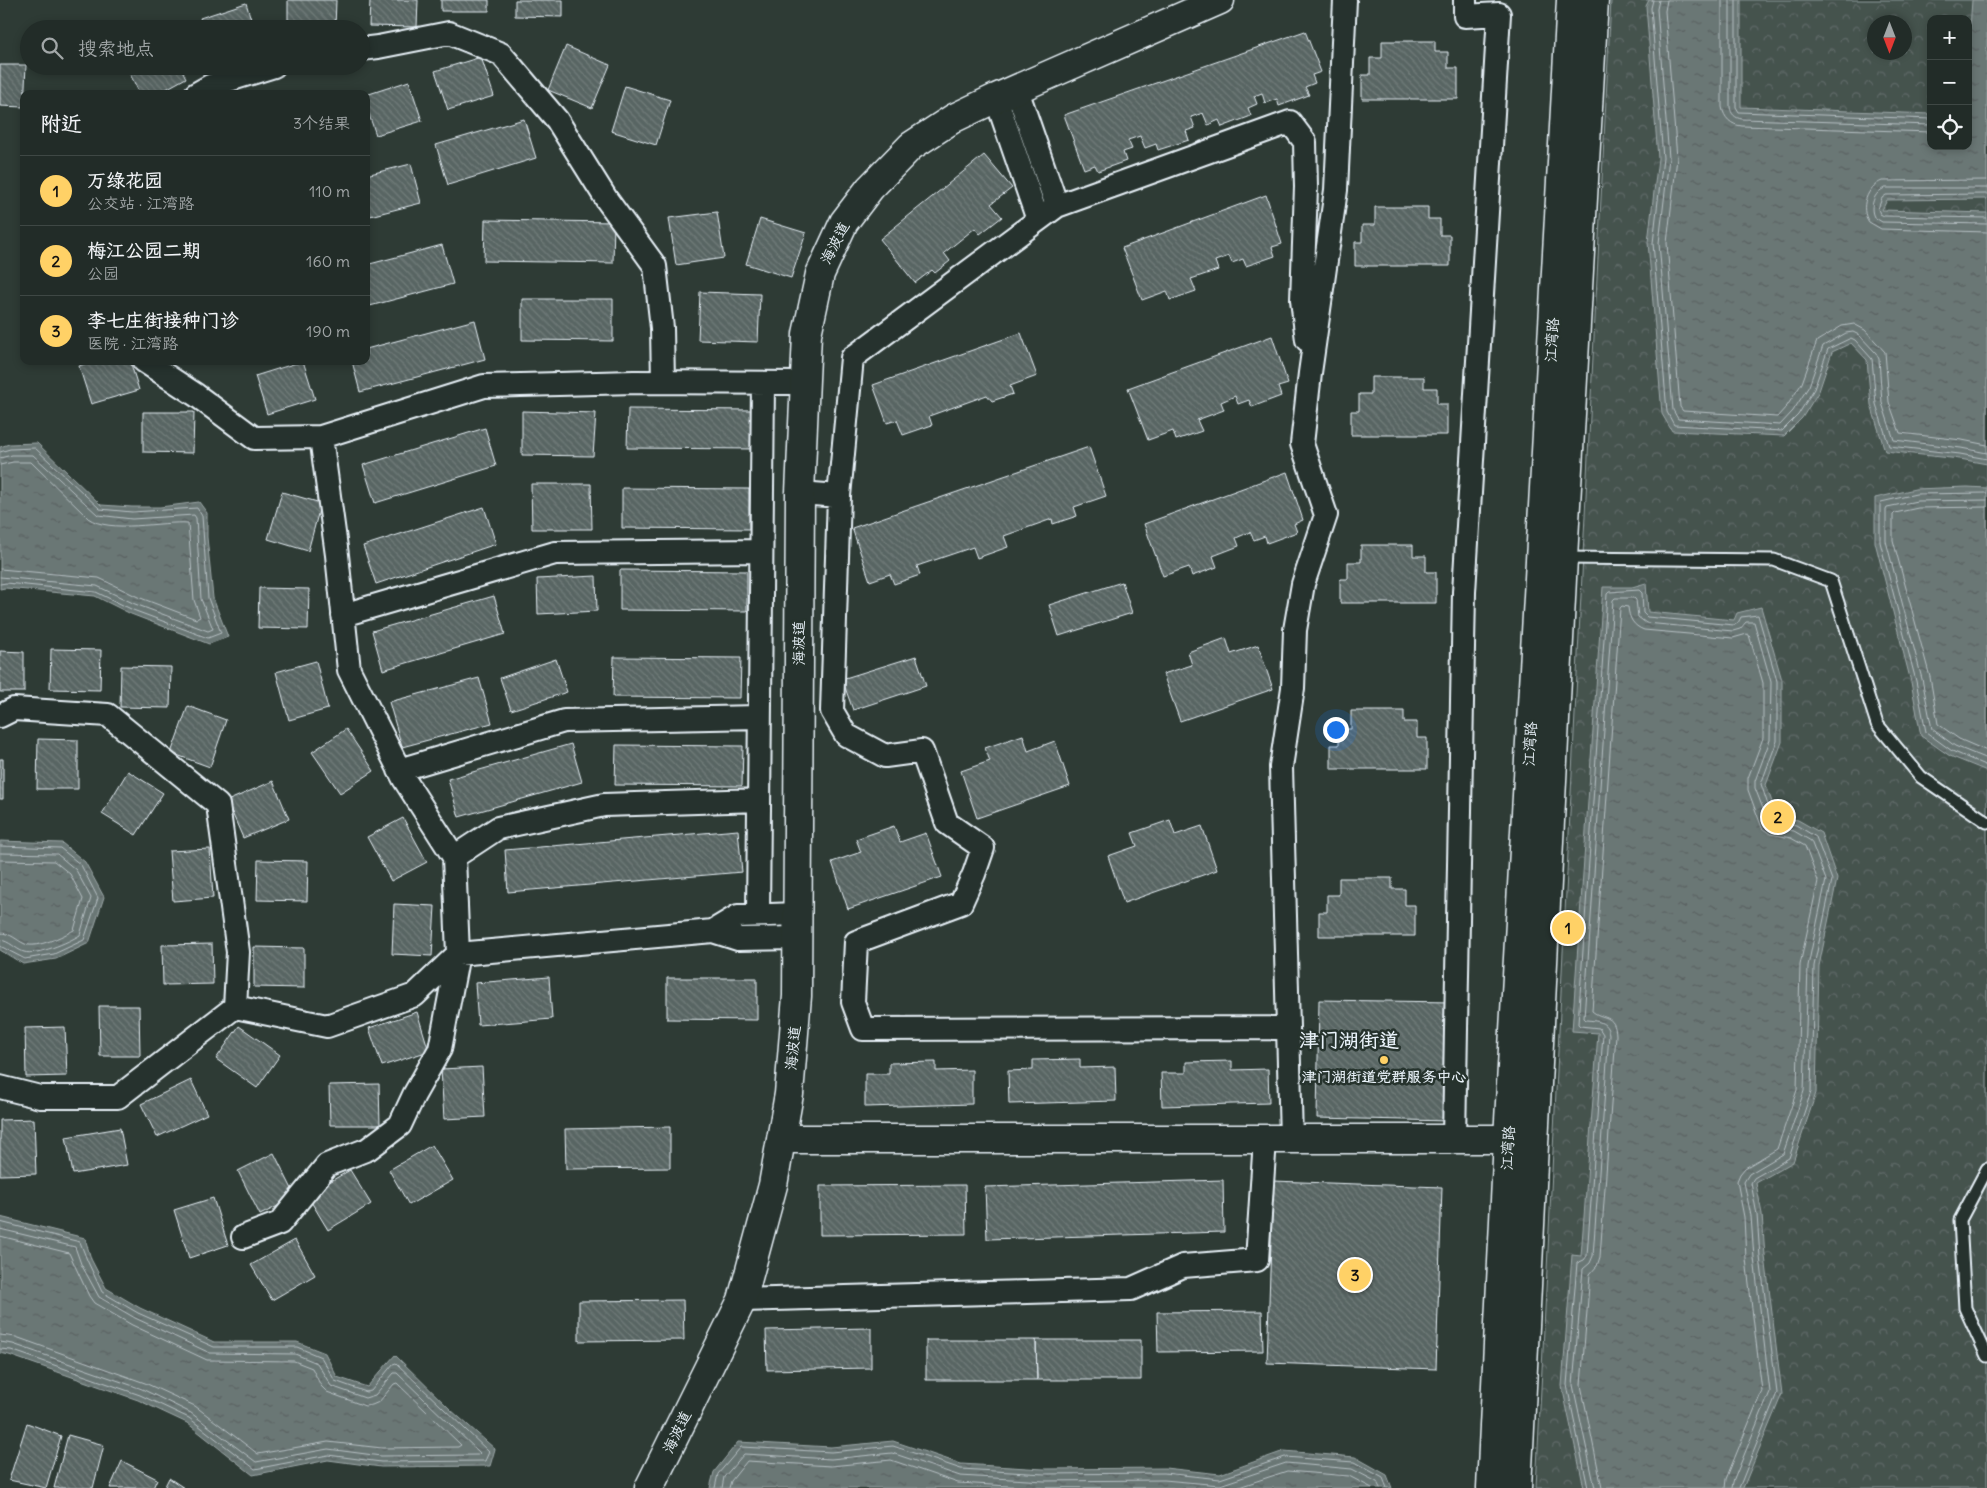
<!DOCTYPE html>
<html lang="zh">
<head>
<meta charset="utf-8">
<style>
	:root { --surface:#222c28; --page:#2a3430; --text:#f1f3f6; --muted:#a2a7a8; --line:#3f4845; --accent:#ffd166 }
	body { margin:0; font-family:Delius,"LXGW WenKai TC",sans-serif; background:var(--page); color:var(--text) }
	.controls { position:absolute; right:15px; top:15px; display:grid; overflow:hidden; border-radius:10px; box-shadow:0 2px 8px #0003 }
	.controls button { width:45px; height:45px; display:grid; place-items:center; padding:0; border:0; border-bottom:1px solid var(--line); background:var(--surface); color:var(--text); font:25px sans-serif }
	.compass { position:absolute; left:1867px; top:15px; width:45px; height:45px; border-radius:50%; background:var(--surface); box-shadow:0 2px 8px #0003; rotate:180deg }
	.you { position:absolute; left:1335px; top:729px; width:18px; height:18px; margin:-12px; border:4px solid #fff; border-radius:50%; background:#1a73e8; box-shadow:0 0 0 8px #1a73e833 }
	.badge { display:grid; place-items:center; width:32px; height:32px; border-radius:50%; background:var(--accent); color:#111; font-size:16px; font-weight:700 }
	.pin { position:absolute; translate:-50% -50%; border:2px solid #fff; box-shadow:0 1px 5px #0006 }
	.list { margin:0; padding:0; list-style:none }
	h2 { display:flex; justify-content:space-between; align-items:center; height:65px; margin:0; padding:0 20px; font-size:21px }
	h2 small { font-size:16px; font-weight:400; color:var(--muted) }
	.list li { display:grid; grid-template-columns:32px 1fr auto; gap:15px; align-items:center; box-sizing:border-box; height:70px; padding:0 20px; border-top:1px solid var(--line) }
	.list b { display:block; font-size:19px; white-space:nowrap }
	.list p { margin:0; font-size:16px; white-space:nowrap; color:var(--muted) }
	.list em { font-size:16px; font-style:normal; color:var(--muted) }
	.icon { flex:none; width:28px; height:28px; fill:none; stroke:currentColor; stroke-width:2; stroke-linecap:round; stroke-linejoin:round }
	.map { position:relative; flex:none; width:1987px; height:1488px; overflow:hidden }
	.search { position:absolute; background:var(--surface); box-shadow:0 2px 8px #0003; left:20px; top:20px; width:350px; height:55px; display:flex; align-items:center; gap:12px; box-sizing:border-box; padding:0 18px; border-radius:28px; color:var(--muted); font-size:19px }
	.panel { position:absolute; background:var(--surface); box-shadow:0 2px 8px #0003; left:20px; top:90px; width:350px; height:275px; border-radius:10px }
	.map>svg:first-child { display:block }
	.forest { fill:url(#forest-crowns); stroke:#96a2a3; fill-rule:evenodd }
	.water { fill:url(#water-ripples); stroke:#9da8a9 }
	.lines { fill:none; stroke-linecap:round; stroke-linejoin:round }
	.shore { stroke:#b6c0c4; stroke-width:1 }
	.building { fill:url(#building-back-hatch); stroke:#e8f1f8 }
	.lane-casing { stroke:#e8f1f8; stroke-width:15 }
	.street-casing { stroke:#e8f1f8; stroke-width:26 }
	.secondary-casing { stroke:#e8f1f8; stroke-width:31 }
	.lane { stroke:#26332d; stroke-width:11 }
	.street { stroke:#26332d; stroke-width:22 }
	.secondary { stroke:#26332d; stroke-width:28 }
	.poi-dot { fill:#ffd166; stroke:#26332d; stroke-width:2 }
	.labels { text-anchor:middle; stroke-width:5; stroke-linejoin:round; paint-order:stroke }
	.street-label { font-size:15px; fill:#e8f1f8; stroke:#26332d }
	.poi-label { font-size:15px; font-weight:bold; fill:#e8f1f8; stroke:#26332d }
	.district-label { font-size:20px; font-weight:bold; fill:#e8f1f8; stroke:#26332d }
</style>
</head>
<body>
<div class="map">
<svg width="1987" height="1488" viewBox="0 0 1987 1488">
	<defs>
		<pattern id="forest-crowns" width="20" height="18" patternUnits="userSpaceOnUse" patternTransform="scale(1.25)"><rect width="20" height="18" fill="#45524e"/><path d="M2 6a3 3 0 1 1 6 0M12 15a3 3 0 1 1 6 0" fill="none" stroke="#606b68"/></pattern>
		<pattern id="water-ripples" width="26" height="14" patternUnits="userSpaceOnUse" patternTransform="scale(1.25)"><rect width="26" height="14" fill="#6b7775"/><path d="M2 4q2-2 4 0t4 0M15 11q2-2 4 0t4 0" fill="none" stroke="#586060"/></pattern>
		<pattern id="building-back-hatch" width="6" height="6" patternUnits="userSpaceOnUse" patternTransform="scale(1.25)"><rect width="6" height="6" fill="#596563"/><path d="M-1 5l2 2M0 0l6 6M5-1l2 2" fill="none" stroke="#717c7a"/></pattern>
	</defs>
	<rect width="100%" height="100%" fill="#2e3b35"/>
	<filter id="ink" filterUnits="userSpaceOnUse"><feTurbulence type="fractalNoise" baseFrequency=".02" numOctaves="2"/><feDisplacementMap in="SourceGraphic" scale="10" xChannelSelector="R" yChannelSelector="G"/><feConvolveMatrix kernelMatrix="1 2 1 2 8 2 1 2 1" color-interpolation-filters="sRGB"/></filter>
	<g filter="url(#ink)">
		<!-- forest -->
		<path class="forest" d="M1611,0H1987V1488H1536ZM1931,19H1968V146H1931ZM1874,22H1904V52H1874Z"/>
		<!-- water -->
		<path class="water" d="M1649,0H1741V107L1931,114V146H1968V58L1972,0H1987V199L1887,200L1882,210L1987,213V464L1960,459L1885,451L1871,405L1867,360L1851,343L1832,352L1819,391L1802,418L1784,436L1672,431L1662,414L1648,242L1658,158L1646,6Z
			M37,443L101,505L132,507H160L199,502L207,513V537L213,598L228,637L209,644L131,614L95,596L5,588L0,589V447L9,444Z
			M1967,487L1987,488V771L1950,756L1921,736L1911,682L1875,542V498L1915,489Z
			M1646,583L1648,612L1734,620L1737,613L1761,607L1782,680V742L1766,785L1777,816L1798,820L1821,833L1837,879L1819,966L1816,1093L1793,1162L1756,1183L1762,1214L1765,1256L1782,1394L1743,1488H1584L1562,1386L1572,1255L1581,1256L1598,1033L1572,1031L1603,587H1632Z
			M0,841L62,843L85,862L104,897L89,943L56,959L23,964L0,950Z
			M0,1217L85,1238L91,1259L106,1288L140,1308L214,1342H297L325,1353L337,1377L367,1387L395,1355L451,1410L495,1449L490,1466L381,1467L328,1460L253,1475L187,1423L138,1400L9,1355L0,1353Z
			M893,1441L961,1464L1044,1469L1165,1468L1220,1474L1284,1451L1355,1457L1387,1475L1392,1488H710L714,1472L738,1442L831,1447Z"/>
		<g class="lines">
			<!-- shore -->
			<path class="shore" d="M1653,0L1651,8L1663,158L1653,243L1667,412L1674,425L1782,431L1798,415L1814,389L1828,349L1851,338L1855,340L1872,359L1876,404L1889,446L1960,454L1987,459
				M1659,0L1657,9L1669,158L1659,243L1673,410L1678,419L1780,425L1793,411L1809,386L1823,346L1846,333L1853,332L1859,335L1876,353L1879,359L1882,403L1894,440L1961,448L1987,453
				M1667,0L1665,11L1677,158L1667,243L1680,407L1683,411L1777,417L1787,406L1802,383L1817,341L1842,326L1854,324L1865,330L1885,352L1889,402L1900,433L1962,440L1987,445
				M1722,0V107C1724,118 1731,125 1742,126L1931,132
				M1730,0V107C1731,114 1735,118 1742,119L1931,125
				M1736,0V107L1739,112L1931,119
				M1987,180L1882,181C1867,187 1859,208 1869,222L1881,229L1987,232
				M1987,188H1885C1874,192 1869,207 1874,217L1882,222L1987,224
				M1987,194L1886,195L1882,198L1878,209L1880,214L1884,216L1987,218
				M0,452L10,449L35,448L100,509L132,512L197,508L202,516L208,598L221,633L208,638L133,610L96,592L6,583L0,584
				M0,458L12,455H33L98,515L132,519L194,515L196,518L201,599L213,629L208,631L135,604L97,586L0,577
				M0,465L13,462H31L88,518C109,534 163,521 188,523L194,600L200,617L196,619L138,597L99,578L0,569
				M1987,493L1916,494L1881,502L1880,504V542L1916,681L1926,732L1952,751L1987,766
				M1987,500L1917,501L1887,507L1886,509V541L1922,679L1932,729L1955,746L1987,759
				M1987,507L1918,508L1895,513L1893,515V540L1930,677L1938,724L1959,739L1987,751
				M0,846L60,848L81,865L98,898L84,940L54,954L25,959L0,946
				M0,853L57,854L76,870L91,898L80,935C69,942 37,956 24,952C15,949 10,941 0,940
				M0,860L54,861L70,874L83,899L74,930C63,936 37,949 25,944C16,940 11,933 0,933
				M0,1222L80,1242L87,1260L102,1292L138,1313L214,1347H297L321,1357L335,1381L366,1392L371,1391L393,1364L396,1363L489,1452L485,1461L381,1462L328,1455L255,1469L189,1418L140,1395L11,1350L0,1349
				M0,1229L75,1247L81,1264L99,1297L135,1318L210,1353L295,1354L317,1363L331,1386L365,1398L375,1395L394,1373H397L480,1453L478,1455L381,1456L328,1449L256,1462L191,1413L142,1389L13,1344L0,1342
				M0,1236L69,1253L89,1296L94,1303L132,1325L207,1360L294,1361L312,1368L321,1386L327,1392L365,1406L372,1405L379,1402L394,1384L397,1383L461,1445L458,1447L382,1448L328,1442L258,1454L195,1406L145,1383L16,1337L0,1335
				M715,1488L718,1474L741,1447L831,1452L893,1446L961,1469L1044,1474L1164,1473L1220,1479L1285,1457L1354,1462L1383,1478L1387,1488
				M722,1488L724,1477L744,1454L831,1459L892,1453L960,1476L1044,1481L1164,1480L1220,1485L1286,1463L1352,1469L1377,1482L1380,1488
				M729,1488L731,1481L747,1461L831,1466L891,1460L958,1483L1043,1488
				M1046,1488H1173
				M1236,1488L1287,1471L1349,1476L1372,1488
				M1588,1488L1567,1385L1577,1263L1584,1260L1587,1256L1603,1034L1599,1028L1580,1026L1578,1024L1607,594L1609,592L1639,590L1642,593L1643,613L1647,617L1734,625L1738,623L1741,617L1758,615L1777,681V741L1761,784L1773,820L1796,825L1816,837L1832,880L1814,966L1811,1092L1789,1158L1754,1178L1751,1183L1757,1215L1760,1257L1777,1393L1739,1488
				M1595,1488L1573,1385L1583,1269L1590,1263L1593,1256L1609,1034C1607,1021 1597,1021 1586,1020L1584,1018L1613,600L1615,598H1634L1636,600L1638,617L1646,623L1733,631L1740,629L1746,622H1754L1771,682L1770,740L1755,781V788L1769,824L1775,828L1794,831L1811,841L1826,880L1808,966L1804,1091L1783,1154L1749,1174L1744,1182L1751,1216L1754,1258L1770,1392L1733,1482L1732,1488
				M1602,1488L1581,1385L1590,1274L1597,1266L1600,1257L1616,1035C1615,1013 1602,1020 1592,1011L1620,608L1622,606L1628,607C1629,618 1633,626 1644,630L1733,638L1747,634L1749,635L1763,683V738L1748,778V790L1762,828L1770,834L1791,838L1805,846L1818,881L1800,965L1797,1090L1777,1149L1745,1168L1740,1174L1737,1181L1744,1217L1746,1259L1762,1391L1726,1479L1725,1488"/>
		</g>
		<!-- building -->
		<path class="building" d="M288,0H336L335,29H288Z
			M370,0H418L417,27L369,26Z
			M441,0H489V11H441Z
			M515,0H563V17L515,16Z
			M246,3L254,29H204L200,18Z
			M1305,31L1321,72L1312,75L1315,83L1305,87L1309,95L1279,106L1277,99L1265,103L1262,93L1254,96L1257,104L1248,108L1251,116L1222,127L1219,120L1208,125L1203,113L1191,117L1195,128L1186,131L1189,140L1158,150L1156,144L1145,148L1140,136L1128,140L1132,149L1123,152L1126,161L1098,171L1095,165L1084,169L1064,115Z
			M1382,41H1435V52H1448V68H1458V99H1362V75H1370V58H1382Z
			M566,46L610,65L592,108L548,90Z
			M481,57L494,96L448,110L435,71Z
			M0,65H26L24,107L0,106Z
			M126,66H180L186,78L157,94H140Z
			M409,81L422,121L376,135L366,106V95Z
			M625,86L670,100L656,145L611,131Z
			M524,119L536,158L448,185L436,145Z
			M984,155L1012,188L991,204L1002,217L980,234L975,228L944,253L950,261L935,273L932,270L915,283L880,239Z
			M411,164L421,203L366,217V175Z
			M1266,195L1282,244L1272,247L1275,256L1246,266L1243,259L1232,263L1229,256L1215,261L1218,270L1191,279L1196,291L1170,300L1167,291L1142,300L1122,248Z
			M1375,207H1428V219H1440V235H1450V266H1355V242H1362V225H1375Z
			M717,212L724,258L676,265L669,218Z
			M760,219L806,233L791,278L746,264Z
			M485,220L614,222L613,263L484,261Z
			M442,245L453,284L366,307V265Z
			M700,292L760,294L758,342L698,340Z
			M522,299H613V341L522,340Z
			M475,320L485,359L360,392L352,361H366V349Z
			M1021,333L1037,376L1010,386L1013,394L992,401L987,395L929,416L932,425L903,435L897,420L887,423L873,385Z
			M1272,336L1288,384L1278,387L1281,396L1252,407L1249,400L1238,404L1235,396L1221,402L1224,410L1197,420L1202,431L1176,440L1173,431L1148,440L1128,388Z
			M93,361H130L139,390L91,404L79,366Z
			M303,361L315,399L267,414L255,376Z
			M1371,377H1424V388H1437V404H1447V435H1351V411H1359V394H1371Z
			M628,409L755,410V449L627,448Z
			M522,411L596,413L593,456L522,455Z
			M143,412H194L193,453L143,452Z
			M485,428L496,466L375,503L363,465Z
			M1089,447L1106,496L1074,507L1077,516L1053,524L1052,519L1004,536L1008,547L977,558L973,547L917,566L920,575L894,584L890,574L870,581L852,528Z
			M1287,472L1303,520L1294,524L1297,532L1267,543L1265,536L1254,540L1250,532L1236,538L1239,546L1213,556L1217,567L1192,576L1189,567L1163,576L1144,524Z
			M531,484H591L592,529H532Z
			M622,488L749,489V529L622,528Z
			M282,492L321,503L308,551L268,539Z
			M484,507L496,544L376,584L363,546Z
			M1361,545H1413V556H1426V572H1436V603H1340V579H1348V562H1361Z
			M620,570L747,571V611L620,610Z
			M596,576L597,611L538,614L537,579Z
			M1122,582L1132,613L1059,636L1049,605Z
			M259,588L309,589L308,629L258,628Z
			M494,596L505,634L383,670L372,631Z
			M1226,638L1231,654L1258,645L1273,689L1180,721L1163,674L1192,665L1188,652Z
			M51,649L101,650L100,690L50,689Z
			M0,651L24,652V692H0Z
			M916,656L926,686L853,710L842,679Z
			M614,657L741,658L740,698L613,697Z
			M556,659L567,692L511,710L500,678Z
			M316,661L328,709L289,720L276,672Z
			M121,666L171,667L170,708L120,707Z
			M479,678L492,723L402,747L389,702Z
			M188,706L226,720L210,767L171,753Z
			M1351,711H1404V722H1417V738H1427V769H1331V745H1339V729H1351Z
			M346,729L374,771L340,793L312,752Z
			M1023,735L1028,751L1055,741L1070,786L977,818L961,771L990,761L985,748Z
			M38,739L78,740V789H37Z
			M571,744L582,782L459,817L448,779Z
			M616,745L743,746L742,786L615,785Z
			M0,759H3V799H0Z
			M128,771L163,793L136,835L102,814Z
			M273,781L289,819L243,838L227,801Z
			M403,818L427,862L391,881L367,837Z
			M1170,820L1175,835L1202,826L1217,870L1124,903L1108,856L1137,846L1132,833Z
			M894,826L900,842L926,833L942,877L848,909L832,862L861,852L856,839Z
			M738,830L742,872L508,892L505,850Z
			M210,849L213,898L173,901L169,851Z
			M258,860L308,861L307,901L257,900Z
			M1339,878H1392V889H1405V905H1415V936H1319V912H1327V895H1339Z
			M394,904L435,906L432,956L392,954Z
			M212,944L213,984L163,985L162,945Z
			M254,947L304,948V988L254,987Z
			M549,977L552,1019L478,1025L475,983Z
			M667,978H757V1020L667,1019Z
			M1319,1000L1451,1002L1449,1121L1317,1118Z
			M99,1006H139L140,1056H100Z
			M417,1012L429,1051L382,1066L369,1028Z
			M239,1026L280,1055L257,1088L216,1059Z
			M65,1027L67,1076L26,1077L25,1028Z
			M1080,1059V1068L1115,1067L1116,1101L1009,1104L1008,1071L1033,1070V1060Z
			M1232,1061V1070L1268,1069L1269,1103L1162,1106L1161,1073H1186V1062Z
			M936,1062V1071L972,1070V1104L865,1107V1074H889V1063Z
			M482,1067L485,1117L444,1119L441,1069Z
			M191,1080L207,1114L157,1137L141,1104Z
			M379,1084L380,1125H330L329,1085Z
			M34,1119L36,1174L0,1175V1120Z
			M670,1127V1168L566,1169L565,1129Z
			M120,1128L127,1165L73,1174L66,1137Z
			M432,1145L453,1180L409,1205L389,1170Z
			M274,1153L296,1197L260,1215L238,1171Z
			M350,1170L371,1204L328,1230L307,1195Z
			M1223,1180L1224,1232L987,1239L985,1187Z
			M1273,1181L1442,1187L1436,1369L1267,1363Z
			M965,1185L966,1234L820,1235V1186Z
			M213,1198L228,1245L189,1258L174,1210Z
			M295,1240L315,1275L272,1300L251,1265Z
			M683,1300L684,1340L579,1341V1301Z
			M1262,1311L1263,1351L1158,1352L1157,1312Z
			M871,1328V1368L767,1370L766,1330Z
			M926,1340H1036L1037,1380H926Z
			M1036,1340H1141V1380H1037Z
			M27,1423L61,1436L46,1488L9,1480Z
			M68,1435L104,1445L93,1488H54Z
			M122,1461L157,1479L153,1488H110Z
			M169,1478L184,1488H164Z"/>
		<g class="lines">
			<defs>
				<path id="lane" d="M1563,558L1774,560L1831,581L1877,724L1921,777L1987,822
					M1987,1169L1960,1220L1965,1308L1987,1356"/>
				<path id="street" d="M361,49L378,47L449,33L501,54L557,120L607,200L655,266L662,328L663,382
					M196,94L210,86L274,66
					M996,98L1038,220
					M1057,206L1290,122L1305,142L1306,187L1302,300L1307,340
					M144,361L196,395L254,438L321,437L484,386L634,382L804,383
					M321,437L337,555L349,670L404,779L454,857L458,954L713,931L738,939L797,938
					M800,493L839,496L852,358L1057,206L1017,90
					M839,496L832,711L846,735L885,756L922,751L947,823L983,848L974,874L961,903L856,942L853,1002L863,1029L1288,1028
					M343,615L555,553L761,551
					M0,716L14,709L108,715L218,805L238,952L235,1007L118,1097H40L0,1087
					M399,770L564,721L759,717
					M454,857L498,828L604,805L759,800
					M758,915L763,383
					M713,931L738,916L797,914
					M235,1007L327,1026L415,995L458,954
					M1291,1139L1281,767L1293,688L1295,630L1303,584L1326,515L1302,444L1310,373L1336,190L1345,0
					M1454,1139L1464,592L1499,14L1465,16V0
					M243,1237L280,1223L327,1165L368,1149L400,1125L414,1095L440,1049L458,954
					M742,1300L1131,1289L1183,1266L1257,1260L1265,1139"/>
				<path id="secondary" d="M781,1139H1526
					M649,1488L742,1300L773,1185L789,1094L797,996L800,493L807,334L820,274L844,222L870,188L911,146L954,118L996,98L1220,0
					M1491,1488L1508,1139L1571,0
					M1517,1488L1563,558L1594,0"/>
			</defs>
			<!-- lane casing -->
			<use href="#lane" class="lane-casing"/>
			<!-- street casing -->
			<use href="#street" class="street-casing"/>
			<!-- secondary casing -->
			<use href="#secondary" class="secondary-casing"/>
			<!-- lane -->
			<use href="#lane" class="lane"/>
			<!-- street -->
			<use href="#street" class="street"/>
			<!-- secondary -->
			<use href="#secondary" class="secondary"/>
		</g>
	</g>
	<!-- markers -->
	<circle class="poi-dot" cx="1384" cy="1060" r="5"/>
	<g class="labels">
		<!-- street labels -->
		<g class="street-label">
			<text transform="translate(835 243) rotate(-63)" y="5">海波道</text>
			<text transform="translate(1552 340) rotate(-87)" y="5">江湾路</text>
			<text transform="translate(799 643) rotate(-90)" y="5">海波道</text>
			<text transform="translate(1530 744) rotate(-87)" y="5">江湾路</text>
			<text transform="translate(793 1048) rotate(-85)" y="5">海波道</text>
			<text transform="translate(1508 1148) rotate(-87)" y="5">江湾路</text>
			<text transform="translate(677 1432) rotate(-64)" y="5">海波道</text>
		</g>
		<!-- poi labels -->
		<g class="poi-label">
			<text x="1384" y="1082">津门湖街道党群服务中心</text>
		</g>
		<!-- district labels -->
		<g class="district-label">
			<text x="1349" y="1047">津门湖街道</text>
		</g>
	</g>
</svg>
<div class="controls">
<button>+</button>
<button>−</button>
<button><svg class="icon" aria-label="locate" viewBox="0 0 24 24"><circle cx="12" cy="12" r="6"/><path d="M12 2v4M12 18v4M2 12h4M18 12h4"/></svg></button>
</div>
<svg class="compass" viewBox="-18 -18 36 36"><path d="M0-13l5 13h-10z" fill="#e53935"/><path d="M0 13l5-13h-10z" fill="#a2a7a8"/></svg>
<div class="you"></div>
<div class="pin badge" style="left:1568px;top:928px">1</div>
<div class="pin badge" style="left:1778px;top:817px">2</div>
<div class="pin badge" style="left:1355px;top:1275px">3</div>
<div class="search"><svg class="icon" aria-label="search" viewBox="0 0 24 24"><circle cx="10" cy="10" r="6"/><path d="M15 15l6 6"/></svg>搜索地点</div>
<section class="panel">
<h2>附近<small>3个结果</small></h2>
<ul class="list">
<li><span class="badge">1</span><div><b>万绿花园</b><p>公交站 · 江湾路</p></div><em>110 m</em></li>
<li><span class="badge">2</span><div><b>梅江公园二期</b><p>公园</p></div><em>160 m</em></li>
<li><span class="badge">3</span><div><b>李七庄街接种门诊</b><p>医院 · 江湾路</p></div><em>190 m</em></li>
</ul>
</section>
</div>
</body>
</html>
